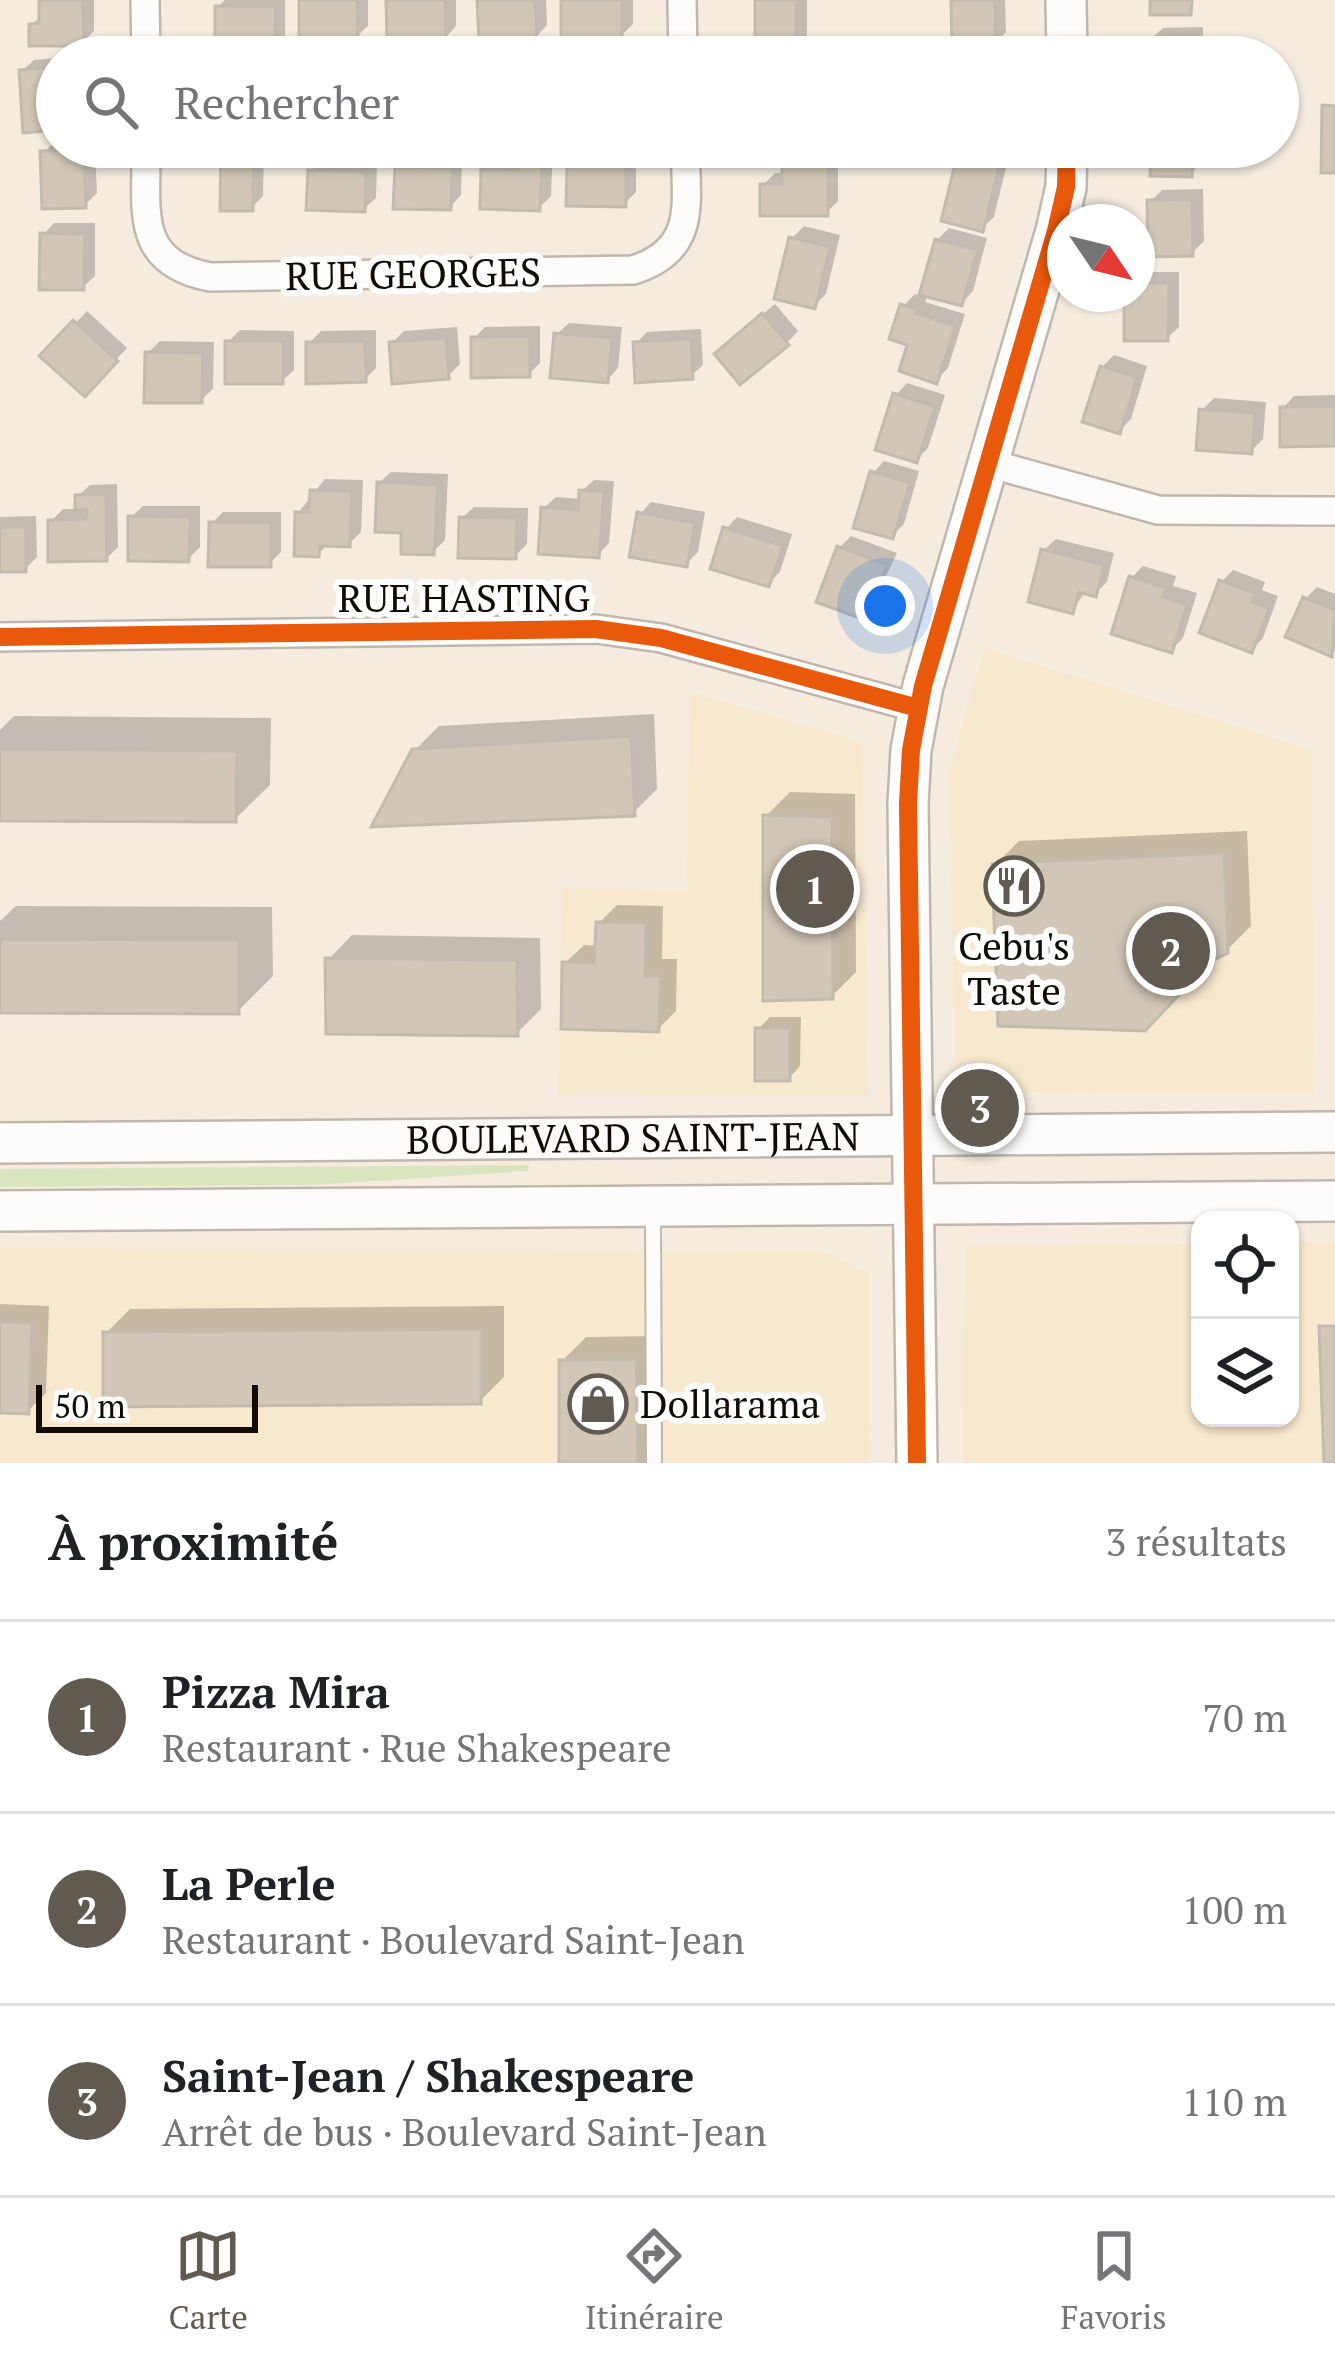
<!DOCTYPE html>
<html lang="fr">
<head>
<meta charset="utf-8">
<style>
	:root { --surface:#fff; --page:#f2f2f2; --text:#202124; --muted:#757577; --line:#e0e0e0; --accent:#605a50 }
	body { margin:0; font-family:"PT Serif",serif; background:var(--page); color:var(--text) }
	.controls { position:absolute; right:36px; bottom:36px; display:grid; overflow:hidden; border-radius:24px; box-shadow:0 3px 9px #0004 }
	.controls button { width:108px; height:108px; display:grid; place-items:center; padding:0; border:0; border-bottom:3px solid var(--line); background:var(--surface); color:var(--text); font:60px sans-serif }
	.compass { position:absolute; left:1047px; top:204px; width:108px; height:108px; border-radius:50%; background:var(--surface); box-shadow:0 3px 9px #0004; rotate:125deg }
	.scale { position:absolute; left:36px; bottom:30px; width:222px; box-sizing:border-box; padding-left:12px; border:6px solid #100b03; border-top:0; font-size:33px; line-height:42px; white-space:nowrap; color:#100b03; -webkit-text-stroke:9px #fdfdfd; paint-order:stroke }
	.you { position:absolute; left:885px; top:606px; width:42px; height:42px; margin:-30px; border:9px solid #fff; border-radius:50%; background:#1a73e8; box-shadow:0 0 0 18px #1a73e833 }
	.badge { display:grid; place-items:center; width:78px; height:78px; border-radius:50%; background:var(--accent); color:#fff; font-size:39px; font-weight:700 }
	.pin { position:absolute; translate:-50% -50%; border:6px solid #fff; box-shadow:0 3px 12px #0006 }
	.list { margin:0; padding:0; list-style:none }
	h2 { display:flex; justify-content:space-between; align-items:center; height:156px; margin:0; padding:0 48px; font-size:51px }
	h2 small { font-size:39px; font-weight:400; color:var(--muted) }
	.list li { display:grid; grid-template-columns:78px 1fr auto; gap:36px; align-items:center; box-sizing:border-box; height:192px; padding:0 48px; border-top:3px solid var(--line) }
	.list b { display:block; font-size:45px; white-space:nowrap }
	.list p { margin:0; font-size:39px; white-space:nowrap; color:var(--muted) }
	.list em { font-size:39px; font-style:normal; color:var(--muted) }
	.icon { flex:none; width:66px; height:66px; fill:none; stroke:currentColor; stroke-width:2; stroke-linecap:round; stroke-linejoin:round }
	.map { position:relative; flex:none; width:1335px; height:1463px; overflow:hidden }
	.search { position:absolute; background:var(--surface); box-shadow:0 3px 9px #0004; left:36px; right:36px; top:36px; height:132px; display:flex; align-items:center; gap:30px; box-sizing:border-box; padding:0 42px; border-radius:66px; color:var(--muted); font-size:45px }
	.sheet { height:732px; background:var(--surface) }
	nav { display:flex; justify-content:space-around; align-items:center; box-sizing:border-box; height:168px; border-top:3px solid var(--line); background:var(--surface); font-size:33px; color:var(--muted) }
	nav a { display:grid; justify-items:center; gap:6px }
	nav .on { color:var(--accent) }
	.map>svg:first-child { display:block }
	.built { fill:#f8e8ce }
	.green { fill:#d9e5be }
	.shadow { fill:#0003 }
	.building { fill:#d2c7b6; stroke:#c2bbb0; stroke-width:3 }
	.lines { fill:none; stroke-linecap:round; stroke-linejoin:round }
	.lane-casing { stroke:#c0b8ae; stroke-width:18 }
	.street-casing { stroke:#c0b8ae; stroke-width:32 }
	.secondary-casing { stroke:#c0b8ae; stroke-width:44 }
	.lane { stroke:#fefcfa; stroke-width:14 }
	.street { stroke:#fefcfa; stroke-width:27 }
	.secondary { stroke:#fefcfa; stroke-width:39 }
	.cycleway-casing { stroke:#fdfdfd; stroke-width:26 }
	.cycleway { stroke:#e8590c; stroke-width:18 }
	.labels { text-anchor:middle; stroke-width:12; stroke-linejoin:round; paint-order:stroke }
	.street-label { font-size:39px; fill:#100b03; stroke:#fdfdfd }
	.poi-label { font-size:39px; fill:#100b03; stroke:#fdfdfd }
</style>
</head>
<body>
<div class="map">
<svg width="1335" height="1463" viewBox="0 0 1335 1463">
	<rect width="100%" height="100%" fill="#f5ecdf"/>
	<!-- built -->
	<path class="built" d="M984,648L1312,750L1313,1093L956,1092L949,775Z
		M690,692L862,742L868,1096L558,1095L562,888L687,891Z
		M1335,1242V1463H963L965,1246L1200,1244V1418H1290V1243Z
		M0,1248L823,1251L869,1274L870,1463H0Z"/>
	<!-- green -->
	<path class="green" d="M529,1165L528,1171L313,1185L0,1187V1169Z"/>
	<!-- shadow -->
	<path class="shadow" d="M42,0H94V31L82,43L32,25L42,15Z
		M225,0H285V39L273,50L218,7Z
		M302,0H368V26L356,37Z
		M389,0H456V26L445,38Z
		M480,0H546L547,25L536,37Z
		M564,0H633V24L621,36H606L597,45Z
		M758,0H807V38L795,50Z
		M954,0H1005L1006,32L994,44Z
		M1203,27V57H1151V39L1163,28Z
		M57,58V127L22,71L34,60Z
		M55,141L57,147H95L97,193L85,205L43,153Z
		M232,147H264L263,196L251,208L224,155Z
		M522,147H553L551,196L539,208L484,170L496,158L521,159Z
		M795,147H838V201L826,213L763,185L775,173H785V157Z
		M971,147L1009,155L994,217L982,228L960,158Z
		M1154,147H1203L1202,162L1190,174Z
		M581,151L636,152V192L624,204L570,163Z
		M409,156L462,157L461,195L450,207L398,168Z
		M322,159L377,162L376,198L364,209L311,171Z
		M1203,189L1204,241L1192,253L1151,201L1162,190Z
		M54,223H95V276L83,287L43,235Z
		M804,226L840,235L826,294L814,306L792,238Z
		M949,228L987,238L973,291L962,303L928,294L925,302L965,314L948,368L936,380L911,343L903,306L915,294L922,296L937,240Z
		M1139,272H1179V327L1167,338L1127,294H1137Z
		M775,304L798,331L787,343L729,342Z
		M87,311L127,348L85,393L44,356Z
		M569,323L622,327L618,368L607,380L557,334Z
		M540,326V363L529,374L474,338L485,327Z
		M457,327L460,364L448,376L392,343L404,331Z
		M701,329L703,365L691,376L636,343L647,332Z
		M240,330L294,331V370L282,381L228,342Z
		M376,330V368L365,379L309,343L321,331Z
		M160,341L214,342L213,389L201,400L148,353Z
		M1114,355L1147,366L1131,419L1119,431L1102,367Z
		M907,383L945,395L928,448L916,460L896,395Z
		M1335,395V443L1283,408L1294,396Z
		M1214,398L1266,402L1263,439L1251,451L1202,410Z
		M884,461L919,471L904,524L892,536L873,473Z
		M391,472L448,474L445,540L433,552L404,530L379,483Z
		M325,479L363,480L361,532L349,544H328L318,554L298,513Z
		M594,480L614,481L609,543L598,555L544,508L556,497L582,499V491Z
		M117,484L118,547L106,559L51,521L63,509H78V496L90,485Z
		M651,502L705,512L698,552L686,564L640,514Z
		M143,506H200V547L188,559L131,517Z
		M474,507L528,508L527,544L515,556L462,518Z
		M223,512H281V552L269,564L212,523Z
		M36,516L37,557L25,569H0V517Z
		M737,517L792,534L780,572L768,584L726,529Z
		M851,536L897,553L873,604L861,615L839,548Z
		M1056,539L1114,553L1107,582L1095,594L1086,591L1072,610L1044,550Z
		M1143,566L1176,576L1173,586L1197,593L1183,638L1171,650L1131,578Z
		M1233,570L1265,582L1262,590L1278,596L1263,638L1252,650L1222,581Z
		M1317,587L1335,594V650L1332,654L1305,599Z
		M654,714L657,789L633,813L415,750L439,726Z
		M14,716L271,718L270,785L235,819L0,818V730Z
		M790,792L855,794L856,972L832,996L766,816Z
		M1247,831L1251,926L1226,951L995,865L1019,841Z
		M617,905L663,906L662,959H677L676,1011L658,1029L565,963L584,945L598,946L599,923Z
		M16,906L272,907L273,976L238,1011L0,1010V921Z
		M352,935L540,938L541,1009L517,1033L328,960Z
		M770,1017H801L800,1066L789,1078L758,1029Z
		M0,1304L49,1306L46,1393L28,1411L0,1410Z
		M504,1306V1377L480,1401L106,1333L130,1309Z
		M659,1336L662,1463H562V1361L586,1337Z"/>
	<!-- building -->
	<path class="building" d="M39,0H83L84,46H29V24L39,23Z
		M299,0H357L358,40H299Z
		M386,0H445L446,41H387Z
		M477,0H535L537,40L479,42Z
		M561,0H622V39H598V48H561Z
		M755,0H796V53H755Z
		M951,0H995V47L952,48Z
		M1150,0H1192L1191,15H1150Z
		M215,6H275V53H215Z
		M1192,37L1193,57H1148V38Z
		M57,67V130L23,133L19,70Z
		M1322,105L1335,106V173H1321Z
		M519,147H543L540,211L480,209L481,169L518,170Z
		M1151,147H1193L1192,177L1150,176Z
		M84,150L86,208L42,209L40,151Z
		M221,153L254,154L253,211H220Z
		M828,155V216H760V184H782V156Z
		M957,156L999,167L983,232L941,221Z
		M567,161L626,162V207L566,206Z
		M395,167L452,168L451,210L393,209Z
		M308,170L366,172L365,212L306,210Z
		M1192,199L1193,256L1148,257L1147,200Z
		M40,233L85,234L84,290H39Z
		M789,237L830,247L815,309L774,299Z
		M935,239L978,250L962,306L919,295Z
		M1137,283H1169L1168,341H1124V294H1137Z
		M900,304L917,309L916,313L955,326L937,384L899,371L907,345L889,339Z
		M762,313L789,345L740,385L714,354Z
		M73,320L118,361L85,397L39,356Z
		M554,333L612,338L608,383L550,378Z
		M530,336V377L471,378V337Z
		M446,338L449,379L392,384L389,342Z
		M691,339L693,379L635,383L633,342Z
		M225,341H283V384H225Z
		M365,341L366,382L306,384V342Z
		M145,352L203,353L202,403H144Z
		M1100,366L1137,377L1120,434L1082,422Z
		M893,393L935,407L917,463L875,450Z
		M1335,406V446L1280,447V407Z
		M1199,409L1255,413L1252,454L1196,450Z
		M870,471L910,483L893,539L853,528Z
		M377,482L438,485L434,555L401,554V533L375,532Z
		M310,490L352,491L350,547L320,546L319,557L294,556L295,512H309Z
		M579,490L604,492L599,558L538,554L541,507L578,510Z
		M106,494L107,561L48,562V520L86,519L87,510H75V495Z
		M637,512L695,523L687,567L629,557Z
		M128,516L190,517L189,562L128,561Z
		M459,517L517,518L516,559L458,558Z
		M209,522H271V567H208Z
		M0,527H26V572H0Z
		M723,527L783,546L769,587L710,569Z
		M837,546L887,565L862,619L816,602Z
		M1041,549L1104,565L1096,597L1079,592L1073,614L1028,602Z
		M1129,576L1166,588L1163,597L1187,605L1172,653L1111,634Z
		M1219,580L1255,593L1252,602L1269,608L1252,653L1199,633Z
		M1303,597L1335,610L1332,657L1285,637Z
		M631,736L635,816L371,827L412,749Z
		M0,749L237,751L236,822L0,821Z
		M763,815L832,817L833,999L763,1001Z
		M1224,853L1228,953L1210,962L1145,1031L998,1026L992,864Z
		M596,922L646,923L645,976H660L659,1032L561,1029L562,962L594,963Z
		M0,939L239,940V1014L0,1013Z
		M325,958L517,960L518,1036L326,1034Z
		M755,1028H790V1081H755Z
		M0,1322L32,1323L29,1414L0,1413Z
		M1319,1326H1335V1463H1324Z
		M481,1329V1404L103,1407V1332Z
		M636,1359L638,1463H559V1360Z"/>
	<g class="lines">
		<defs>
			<path id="lane" d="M653,1212L654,1463"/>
			<path id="street" d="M145,0L146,57
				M682,0L683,57
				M146,147C147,210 133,262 210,277L633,270C698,250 686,202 685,147
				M988,463L1158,510L1335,511
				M0,637L596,629L661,638L918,708"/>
			<g id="secondary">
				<path d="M1066,0L1067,57"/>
				<path id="s1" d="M0,1143L1335,1132"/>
				<path d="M0,1211L1335,1201"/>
				<path d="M917,1463L908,804L911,750L923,686L1056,231L1066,187L1067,147"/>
			</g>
		</defs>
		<!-- lane casing -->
		<use href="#lane" class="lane-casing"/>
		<!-- street casing -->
		<use href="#street" class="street-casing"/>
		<!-- secondary casing -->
		<use href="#secondary" class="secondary-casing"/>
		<!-- lane -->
		<use href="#lane" class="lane"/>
		<!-- street -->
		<use href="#street" class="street"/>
		<!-- secondary -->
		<use href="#secondary" class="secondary"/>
		<defs>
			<path id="cycleway" d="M0,637L596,629L661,638L918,708
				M917,1463L908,804L911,750L923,686L1056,231L1066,187L1067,147"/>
		</defs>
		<!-- cycleway casing -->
		<use href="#cycleway" class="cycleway-casing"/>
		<!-- cycleway -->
		<use href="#cycleway" class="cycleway"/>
	</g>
	<!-- icons -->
	<defs>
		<symbol id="restaurant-ring" viewBox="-11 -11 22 22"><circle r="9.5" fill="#fdfdfd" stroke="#605a50" stroke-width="1.5"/><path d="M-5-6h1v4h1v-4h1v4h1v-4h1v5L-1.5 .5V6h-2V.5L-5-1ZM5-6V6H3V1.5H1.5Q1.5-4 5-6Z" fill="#605a50"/></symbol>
		<symbol id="shop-ring" viewBox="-11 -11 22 22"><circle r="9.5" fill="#fdfdfd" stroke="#605a50" stroke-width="1.5"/><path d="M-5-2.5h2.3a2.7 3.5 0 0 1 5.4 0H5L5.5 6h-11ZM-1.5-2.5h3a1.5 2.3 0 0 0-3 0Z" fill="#605a50"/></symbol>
	</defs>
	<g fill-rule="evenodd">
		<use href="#restaurant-ring" x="981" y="853" width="66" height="66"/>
		<use href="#shop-ring" x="565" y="1371" width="66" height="66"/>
	</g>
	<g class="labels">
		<!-- street labels -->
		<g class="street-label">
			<text transform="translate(413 274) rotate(-1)" y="14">RUE GEORGES</text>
			<text x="464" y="612">RUE HASTING</text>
			<text dy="14" stroke="none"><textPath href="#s1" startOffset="633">BOULEVARD SAINT-JEAN</textPath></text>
		</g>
		<!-- poi labels -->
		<g class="poi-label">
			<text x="1014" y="960">Cebu's<tspan x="1014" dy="45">Taste</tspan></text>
			<text x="640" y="1418" text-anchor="start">Dollarama</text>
		</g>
	</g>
</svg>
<div class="controls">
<button><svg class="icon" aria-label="locate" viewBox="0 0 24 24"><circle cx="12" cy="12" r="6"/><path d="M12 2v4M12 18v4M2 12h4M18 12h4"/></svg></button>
<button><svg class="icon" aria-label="layers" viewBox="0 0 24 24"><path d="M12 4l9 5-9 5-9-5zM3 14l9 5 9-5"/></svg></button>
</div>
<svg class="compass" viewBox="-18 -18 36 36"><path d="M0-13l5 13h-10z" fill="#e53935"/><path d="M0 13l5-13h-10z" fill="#757577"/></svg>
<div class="scale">50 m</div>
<div class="you"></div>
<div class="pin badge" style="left:815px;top:889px">1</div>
<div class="pin badge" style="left:1171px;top:951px">2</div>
<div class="pin badge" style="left:980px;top:1108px">3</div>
<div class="search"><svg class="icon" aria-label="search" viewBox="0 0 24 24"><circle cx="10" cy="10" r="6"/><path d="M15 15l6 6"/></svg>Rechercher</div>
</div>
<section class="sheet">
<h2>À proximité<small>3 résultats</small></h2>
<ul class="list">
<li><span class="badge">1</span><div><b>Pizza Mira</b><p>Restaurant · Rue Shakespeare</p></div><em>70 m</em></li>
<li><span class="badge">2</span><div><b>La Perle</b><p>Restaurant · Boulevard Saint-Jean</p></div><em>100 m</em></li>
<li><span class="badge">3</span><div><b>Saint-Jean / Shakespeare</b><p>Arrêt de bus · Boulevard Saint-Jean</p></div><em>110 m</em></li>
</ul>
</section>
<nav>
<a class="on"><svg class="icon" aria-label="map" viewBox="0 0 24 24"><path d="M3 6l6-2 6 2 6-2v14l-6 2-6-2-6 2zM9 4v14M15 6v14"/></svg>Carte</a>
<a><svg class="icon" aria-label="directions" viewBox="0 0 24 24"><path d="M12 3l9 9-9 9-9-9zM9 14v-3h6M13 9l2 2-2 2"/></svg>Itinéraire</a>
<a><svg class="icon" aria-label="saved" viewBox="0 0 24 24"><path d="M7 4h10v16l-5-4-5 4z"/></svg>Favoris</a>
</nav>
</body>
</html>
